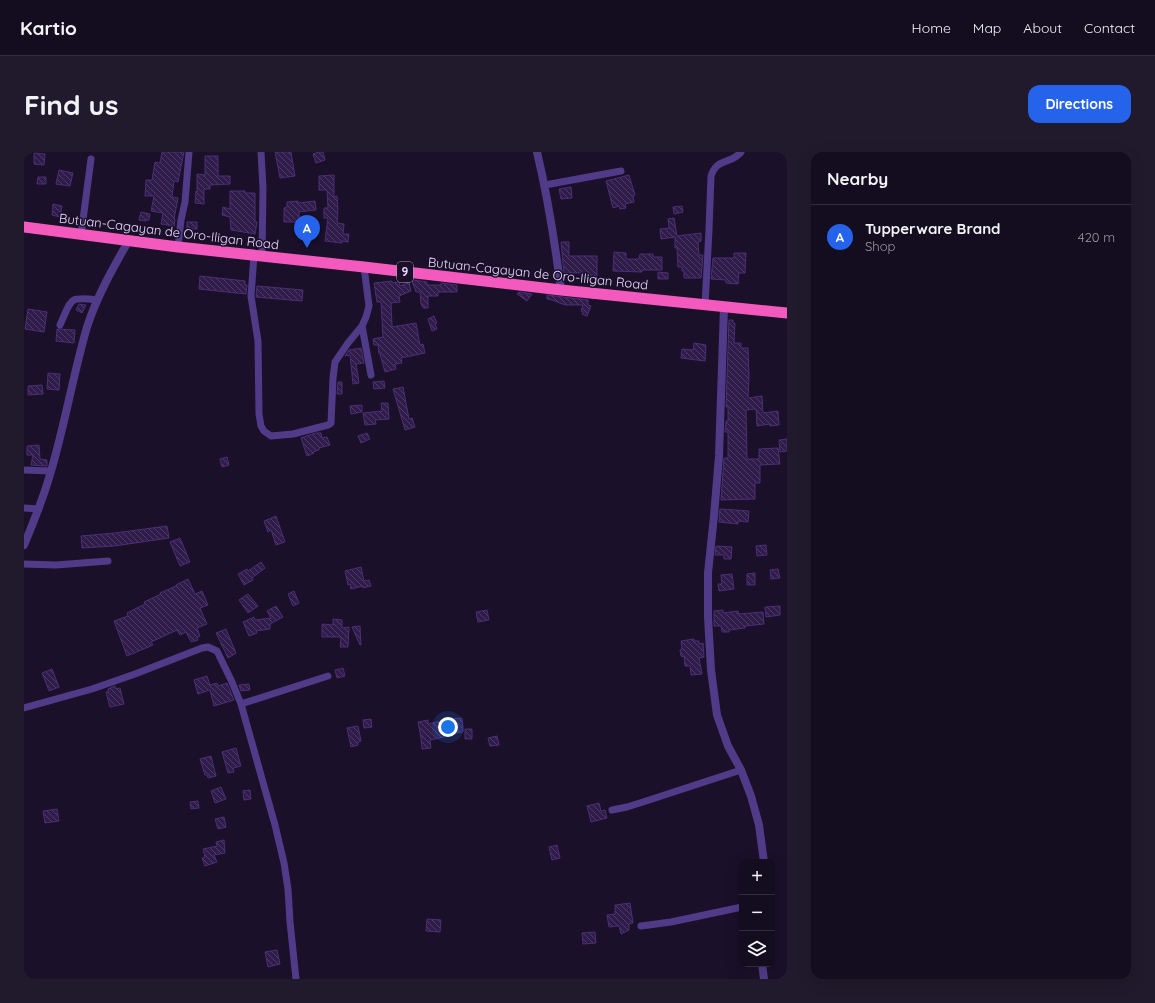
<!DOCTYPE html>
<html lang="en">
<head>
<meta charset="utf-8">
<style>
	:root { --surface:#140c1f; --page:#211a2c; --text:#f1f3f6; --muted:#9d9ba4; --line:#332c3d; --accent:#2563eb }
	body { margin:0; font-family:Quicksand,sans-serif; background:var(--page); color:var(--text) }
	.controls { position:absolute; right:12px; bottom:12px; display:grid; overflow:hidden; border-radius:8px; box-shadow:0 4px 16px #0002 }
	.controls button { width:36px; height:36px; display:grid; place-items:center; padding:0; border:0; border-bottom:1px solid var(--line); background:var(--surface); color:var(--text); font:20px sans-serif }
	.you { position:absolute; left:424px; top:575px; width:14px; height:14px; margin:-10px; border:3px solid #fff; border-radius:50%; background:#1a73e8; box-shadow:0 0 0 6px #1a73e833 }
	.badge { display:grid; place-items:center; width:26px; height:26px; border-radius:50%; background:var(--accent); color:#fff; font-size:13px; font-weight:700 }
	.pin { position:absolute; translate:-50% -33px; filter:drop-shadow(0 1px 2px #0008) }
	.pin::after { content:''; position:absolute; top:21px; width:14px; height:12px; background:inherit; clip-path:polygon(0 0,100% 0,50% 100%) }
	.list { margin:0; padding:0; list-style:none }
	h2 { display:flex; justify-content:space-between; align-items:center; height:52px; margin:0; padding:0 16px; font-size:17px }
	h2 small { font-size:13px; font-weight:400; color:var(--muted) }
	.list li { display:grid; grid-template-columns:26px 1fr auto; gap:12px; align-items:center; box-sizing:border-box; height:64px; padding:0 16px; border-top:1px solid var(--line) }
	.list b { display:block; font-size:15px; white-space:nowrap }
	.list p { margin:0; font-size:13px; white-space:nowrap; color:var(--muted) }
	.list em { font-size:13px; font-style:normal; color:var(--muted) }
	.icon { flex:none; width:22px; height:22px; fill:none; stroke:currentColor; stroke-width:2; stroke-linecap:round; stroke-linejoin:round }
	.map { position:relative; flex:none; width:763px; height:827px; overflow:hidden; border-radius:12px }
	header { display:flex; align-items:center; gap:24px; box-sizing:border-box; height:56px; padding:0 20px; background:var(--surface); border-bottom:1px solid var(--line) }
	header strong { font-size:19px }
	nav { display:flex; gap:22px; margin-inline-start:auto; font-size:14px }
	.intro { display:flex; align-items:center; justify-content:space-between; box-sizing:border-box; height:96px; padding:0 24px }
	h1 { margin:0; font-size:28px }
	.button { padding:10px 18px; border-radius:12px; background:var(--accent); color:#fff; font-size:14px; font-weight:700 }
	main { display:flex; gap:24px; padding:0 24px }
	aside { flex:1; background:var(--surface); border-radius:12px; box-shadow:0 4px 16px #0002 }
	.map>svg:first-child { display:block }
	.building { fill:url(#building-back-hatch); stroke:#4d2e76 }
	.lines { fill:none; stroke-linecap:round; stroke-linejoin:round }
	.minor { stroke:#503b88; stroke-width:7 }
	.tertiary { stroke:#503b88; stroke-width:8 }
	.trunk { stroke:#f459be; stroke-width:11 }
	.labels { text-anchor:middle; stroke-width:3; stroke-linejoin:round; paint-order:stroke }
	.shield { fill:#1a1029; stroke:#a99cbf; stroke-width:1 }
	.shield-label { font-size:12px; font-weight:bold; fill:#e6d8ff }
	.street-label { font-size:13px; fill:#e6d8ff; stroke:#1a1029 }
</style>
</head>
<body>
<header>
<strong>Kartio</strong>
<nav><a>Home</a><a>Map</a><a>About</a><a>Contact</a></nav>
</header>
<div class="intro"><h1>Find us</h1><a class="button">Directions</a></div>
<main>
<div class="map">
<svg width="763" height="827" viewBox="0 0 763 827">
	<defs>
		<pattern id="building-back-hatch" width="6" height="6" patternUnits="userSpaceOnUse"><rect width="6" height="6" fill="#301c4a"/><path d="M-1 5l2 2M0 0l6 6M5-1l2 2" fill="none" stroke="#4e3c65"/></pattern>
	</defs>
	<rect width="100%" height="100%" fill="#1a1029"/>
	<!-- building -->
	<path class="building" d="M138,0H160L154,30L150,29L148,45L154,46L150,67H151L150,74L137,72L139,61L127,59L130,44H121L122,28H128L131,10L136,11Z
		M251,0H267L271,24L256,26Z
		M295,0H299L301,8L292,11L289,2Z
		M10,1L21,2L20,13L10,12Z
		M181,4H194V24H206V32L186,33V37H180V52L171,51L172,39L173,40V22L181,23Z
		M35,18L49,21L46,34L32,32Z
		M310,23V45L313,44L314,57L313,71L320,72L319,82H325L324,90L318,89V91L301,89L304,66H300V56H304L303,38H295V24Z
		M605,23L611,43L609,44L610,50L601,52L602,56L596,57L595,54L589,56L582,29Z
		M14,25H22V32H13Z
		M547,35L548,46L537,47L535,37Z
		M206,39H221V41H231V70H233L231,82L207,78L206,65L198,63L199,55L206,57Z
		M274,49V51L291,49L292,58L275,60V70H260V56L263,55V50Z
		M29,52L38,54L36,65L28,63Z
		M658,54L659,60L650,62L649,55Z
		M117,60L126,62L125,68H122V69L115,68Z
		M650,66L653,84L677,81V89L674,90L675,103H679L677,126H660V119H658V115H654L653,96H651V85L637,87L636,77L645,76L644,67Z
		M163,70H173V77H163Z
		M537,90H545V104H573V124L560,123V121H540Z
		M590,100L602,101V107H615L616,102H629V105H638V118H618V120L589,119Z
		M710,101H722L721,121H715L714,132L702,131V128L687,127L689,106H710Z
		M634,120L644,121V127H634Z
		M176,124L221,129V133H223L222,142L175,137Z
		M389,128L403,130V133H417V131L433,133V140H414V144H404V156H399L397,152L396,140H392L388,129Z
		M368,129V131L375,130L376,134L385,130L387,139L375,144L376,150L367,151L368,175L392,171L396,193L399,192L401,201L377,206L378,211L371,212L372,217L361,220L356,202H355L354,193H350L349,187L359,185L357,150H353L350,131Z
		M233,134L279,138L278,149L232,145Z
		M495,140L508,142L503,149L493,142Z
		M523,143L564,148V153L567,154L563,164L558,162L559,160L557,159L559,153H541L528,148L523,147Z
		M55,152L62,153L58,161L52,158Z
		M4,157L23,160L20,180L1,177Z
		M410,164L413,171L411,172L413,177L408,179L404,167Z
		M705,168H709V171H711L710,191H717V196H724L725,224L724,246L738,244L739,261L754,259L755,273L746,274V272L733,274L732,257L722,258L723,307H735V297L754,296L756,312L736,313V331H731V347L697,348L700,306H704V280H701L702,269H704V255H702Z
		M33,177L51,178L50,191L32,189Z
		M670,191L682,193L681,209L657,206L658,197L669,198Z
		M337,196L340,211L332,212L335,231L329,232L326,203L321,204L325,198Z
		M24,221L36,222L35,238L23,237Z
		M360,229L361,236L350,237L349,230Z
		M314,230H318V242H313Z
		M18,233L19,242L4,243V234Z
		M379,235L385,267L388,266L391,275L381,278L369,237Z
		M357,251H364L365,267L351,268L352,272L341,273L339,261L358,259Z
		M338,253V260L327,262L326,254Z
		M292,281H297L298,286L303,285L306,293L295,296V298L289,300L290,301L283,304L277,286Z
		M343,281L346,287L337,291L334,284Z
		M763,287V299L756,300L755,288Z
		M15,293L16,307L23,308V314L7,313L9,303H3V294Z
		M203,305L205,313L198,315L196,307Z
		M696,357L725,359L724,370L714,369V372L695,370Z
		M252,364L261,390L252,393L247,378L244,380L240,369Z
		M143,374L145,386L90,394L58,396L57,384L91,381Z
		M156,386L166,410L156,414L146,390Z
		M742,393L743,403L733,404L732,394Z
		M692,394L708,395L707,407H700V403H691Z
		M237,410L241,416L228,426L229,428L220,433L214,422L223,417L224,419Z
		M337,415L340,429L345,428L347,434L339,436V434L327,437L326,432L324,433L321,419Z
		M754,417L756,426L747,427L746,418Z
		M731,421V433H723V422Z
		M708,422L710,437L695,439L694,432H698L697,423Z
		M164,427L171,442L178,439L184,453L176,456L183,472L173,476L176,484L173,486L174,488L167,490L162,480L156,483L153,478L127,490L129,493L103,504L90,469L104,464L103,461L121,452L120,450L137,442L136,441L152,434V433Z
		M270,439L275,451L269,454L264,442Z
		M224,442L234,454L224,461L215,448Z
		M252,454L259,465L246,472V477L232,479L233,481L225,484L219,470L230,465L231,468L247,466L243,459Z
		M756,454V463L742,465L741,455Z
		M463,458L465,468L454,470L452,460Z
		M699,458V461L714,459L715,462L739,460L740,472L721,474V476L705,478V480H698L697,474H690V459Z
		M309,467L318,468V476L325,475L324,495H316L317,485H298V472L309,473Z
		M336,474L337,493H336L328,475Z
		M202,477L212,501L204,506L192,481Z
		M670,487V489H675V492L679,491L680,505L675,506L678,522L667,523L666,514H661L660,505L657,504L656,498L658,497L657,489Z
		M319,516L321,524L313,526L311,518Z
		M28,517L35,535L25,539L18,521Z
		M183,524L186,533L193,531L194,534L203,531L210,548L190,554L186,538L174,542L170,528Z
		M225,532L226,538L217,539L215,533Z
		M91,534L92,537L96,536L100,552L86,555L82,540H84V537Z
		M438,566L439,580L423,582L424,584L406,588L407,596L398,597L397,586L394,570L404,568V572L426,567Z
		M347,567L348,575L340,576L339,568Z
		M334,574L337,589L334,590V593L327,595L323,576Z
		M441,577H448V587H441Z
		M473,584L475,593L466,594L464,586Z
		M212,596L217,614L209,616L210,620L204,621L198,600Z
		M187,604L192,624L184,626L183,623H181L176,607Z
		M197,635L202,647L191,651L187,639Z
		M226,638L227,647L220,648L219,639Z
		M174,649L175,656L167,657L166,650Z
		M575,651L577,659L581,658L583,666L567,670L563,654Z
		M33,657L35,669L21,671L19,659Z
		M200,665L202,675L194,677L191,667Z
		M200,688L201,701L190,703L193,710L181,714L178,706L181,705L179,697L193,694L192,690Z
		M533,693L536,706L528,708L525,695Z
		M606,751L609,771L605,772V778L597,782L595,774L585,775L583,763L591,762V753Z
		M403,767L417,768L416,780L402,779Z
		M571,780L572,791L559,792L558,781Z
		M253,798L256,812L244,815L241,800Z"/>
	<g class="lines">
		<!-- minor -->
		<path class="minor" d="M237,0L239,36L238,104
			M521,33L597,19
			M57,83L67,7
			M154,95L157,68L161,50L165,0
			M230,103L227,144L234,189L235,262L237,274L240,279L247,284L269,282L304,273L307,271L309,226L311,210L324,191L338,174L342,165L345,154L340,115
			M681,153L685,78L687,24C693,5 707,13 717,0
			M36,173C48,147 44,144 73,148
			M338,174L347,223
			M0,318L27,319
			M0,356L15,357
			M0,412L32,413L84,409
			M217,552L304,524
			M0,556L68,537L111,522L178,496L184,495L193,499L208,530L217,552L251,673L260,711L264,737L266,770L272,827
			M588,658L603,655L619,650L717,618
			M617,774L647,770L718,755"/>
		<!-- tertiary -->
		<path class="tertiary" d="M513,0C524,46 531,91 537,138
			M700,155L695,304L690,364L684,421V465L687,518L693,563L704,594L717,618L727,644L735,673L740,710
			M0,393C10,369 20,345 27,319C41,272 49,223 63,175C73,144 89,116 105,88
			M738,812L740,827"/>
		<!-- trunk -->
		<path class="trunk" d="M0,75L154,95L340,115L537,138L763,161"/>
	</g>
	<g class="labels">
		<!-- shield labels -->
		<rect class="shield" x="373" y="110" width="16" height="20" rx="3"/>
		<g class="shield-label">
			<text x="381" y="124">9</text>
		</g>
		<!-- street labels -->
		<g class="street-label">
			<text transform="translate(145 79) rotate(7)" y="5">Butuan-Cagayan de Oro-Iligan Road</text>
			<text transform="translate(514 121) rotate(6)" y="5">Butuan-Cagayan de Oro-Iligan Road</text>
		</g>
	</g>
</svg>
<div class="controls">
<button>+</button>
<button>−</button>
<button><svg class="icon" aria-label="layers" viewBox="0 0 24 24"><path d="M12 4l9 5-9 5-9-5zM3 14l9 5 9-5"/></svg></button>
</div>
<div class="you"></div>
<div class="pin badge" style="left:283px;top:96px">A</div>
</div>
<aside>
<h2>Nearby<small></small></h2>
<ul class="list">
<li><span class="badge">A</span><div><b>Tupperware Brand</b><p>Shop</p></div><em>420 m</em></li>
</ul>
</aside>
</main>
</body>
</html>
